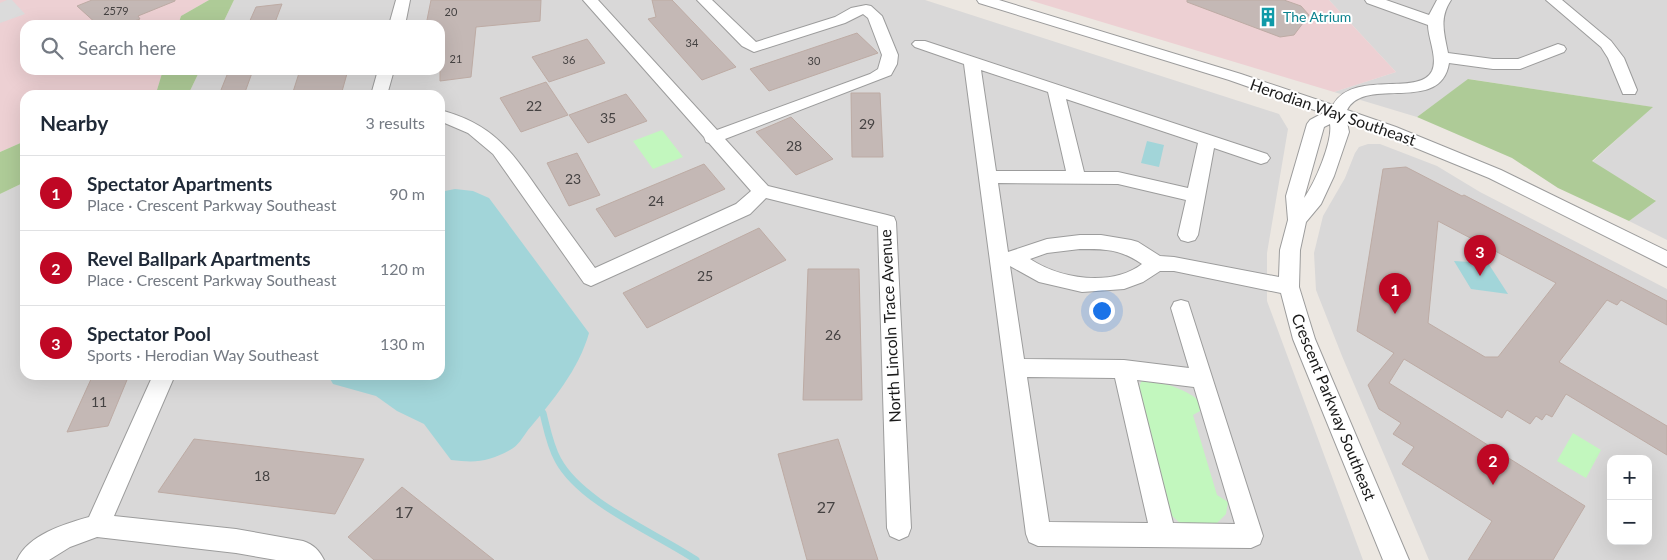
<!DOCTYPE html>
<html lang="en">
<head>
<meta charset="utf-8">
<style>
	:root { --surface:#fff; --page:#f6f6f7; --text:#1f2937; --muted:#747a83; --line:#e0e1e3; --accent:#bf0724 }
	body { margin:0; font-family:Lato,sans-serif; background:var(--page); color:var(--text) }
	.controls { position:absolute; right:15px; bottom:15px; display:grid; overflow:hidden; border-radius:10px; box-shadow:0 5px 20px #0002 }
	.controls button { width:45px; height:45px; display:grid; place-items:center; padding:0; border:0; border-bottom:1px solid var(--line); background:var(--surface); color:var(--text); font:25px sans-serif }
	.you { position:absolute; left:1101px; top:310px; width:18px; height:18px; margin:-12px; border:4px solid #fff; border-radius:50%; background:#1a73e8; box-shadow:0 0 0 8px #1a73e833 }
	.badge { display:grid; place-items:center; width:32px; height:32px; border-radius:50%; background:var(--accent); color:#fff; font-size:16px; font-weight:700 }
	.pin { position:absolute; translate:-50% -41px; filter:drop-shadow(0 1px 2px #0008) }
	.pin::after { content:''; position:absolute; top:26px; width:18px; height:15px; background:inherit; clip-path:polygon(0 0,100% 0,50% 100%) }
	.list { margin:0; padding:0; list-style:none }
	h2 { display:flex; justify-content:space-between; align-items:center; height:65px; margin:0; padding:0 20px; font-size:21px }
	h2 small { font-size:16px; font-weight:400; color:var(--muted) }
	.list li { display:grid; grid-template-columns:32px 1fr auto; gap:15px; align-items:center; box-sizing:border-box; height:75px; padding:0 20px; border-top:1px solid var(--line) }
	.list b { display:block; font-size:19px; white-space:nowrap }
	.list p { margin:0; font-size:16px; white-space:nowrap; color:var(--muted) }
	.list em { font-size:16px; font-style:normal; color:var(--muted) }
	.icon { flex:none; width:28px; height:28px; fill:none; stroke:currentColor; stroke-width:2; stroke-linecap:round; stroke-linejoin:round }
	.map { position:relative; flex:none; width:1667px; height:560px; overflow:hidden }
	.search { position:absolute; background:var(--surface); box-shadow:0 5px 20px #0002; left:20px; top:20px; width:425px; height:55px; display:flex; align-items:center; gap:12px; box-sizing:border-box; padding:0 18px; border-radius:15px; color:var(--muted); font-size:19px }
	.panel { position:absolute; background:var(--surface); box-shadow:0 5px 20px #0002; left:20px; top:90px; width:425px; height:290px; border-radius:15px }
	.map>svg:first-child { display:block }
	.residential { fill:#d9d8d8; fill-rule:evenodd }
	.commercial { fill:#edd0d3 }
	.forest { fill:#aecb97 }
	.park { fill:#c2f7be }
	.parking { fill:#dbdbdb }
	.water { fill:#a2d5d9 }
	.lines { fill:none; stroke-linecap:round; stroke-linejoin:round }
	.stream { stroke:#a2d5d9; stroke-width:7 }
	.building { fill:#c4b8b5; stroke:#bdaba4; fill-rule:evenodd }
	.minor-casing { stroke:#9c9c9c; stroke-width:2 }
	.minor { fill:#fff; fill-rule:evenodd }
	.labels { text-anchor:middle; stroke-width:4; stroke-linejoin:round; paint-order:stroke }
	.far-number-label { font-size:11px; fill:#454242 }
	.far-culture-label { font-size:14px; fill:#0d838f; stroke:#fff; text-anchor:start }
	.number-label { font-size:14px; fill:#454242 }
	.street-label { font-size:16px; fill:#1b1b1b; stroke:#fff }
	.near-number-label { font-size:16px; fill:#454242 }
</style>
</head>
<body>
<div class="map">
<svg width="1667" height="560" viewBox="0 0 1667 560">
	<rect width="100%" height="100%" fill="#ece7e1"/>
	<!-- residential -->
	<path class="residential" d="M234,0H925L1279,114L1288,129L1267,253V301L1363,560H0V194L25,182V375H440V95H188L200,70H440V25H222Z
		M1329,0H1667V240L1629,221L1655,200L1592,162L1652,107L1469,79L1417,117L1334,92L1396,72Z
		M1368,144H1380L1437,166L1480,192L1667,289V560H1429L1342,356L1316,290L1314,253L1323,216L1345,178L1355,153L1359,147ZM1611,459H1648V541H1611Z"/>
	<!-- commercial -->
	<path class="commercial" d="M0,0H209L181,16L178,25H25V70H163L157,90L152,95H25V141L0,152Z
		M1029,0H1329L1396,72L1334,92Z"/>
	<!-- forest -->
	<path class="forest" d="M209,0H234L222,25H178L181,16Z
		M163,70H200L188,95H152L157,90Z
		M1468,79L1653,107L1592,161L1656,201L1629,221L1558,188L1512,158L1417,117Z
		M25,141V182L0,194V152Z"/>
	<!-- park -->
	<path class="park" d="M662,130L683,157L653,169L633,141Z
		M1142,380C1155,379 1193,391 1199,402L1200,411L1193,415L1217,495L1228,502L1226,514L1216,524L1180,523L1171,515L1139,387Z
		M1573,433L1601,450L1586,478L1557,461Z"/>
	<!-- parking -->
	<path class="parking" d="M7,0H12L25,14L0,23V3Z"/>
	<!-- water -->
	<path class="water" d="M1147,141L1164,145L1159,167L1141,163Z
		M455,189L473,191L489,198L589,333C579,369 552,402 528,430C523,437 518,446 510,450C488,462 476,463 451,460L424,424L397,411L376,396L333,384L328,375H440V192Z
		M1454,261L1488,263L1508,294L1471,289Z"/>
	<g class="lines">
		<!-- stream -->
		<path class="stream" d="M543,413C547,429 550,446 558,460C581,503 656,533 696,560"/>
	</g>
	<!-- building -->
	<path class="building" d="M92,0H175V1L138,16L140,19L123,25H98L77,6Z
		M431,0H541L540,21L476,27L471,77L440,81V25H426Z
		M652,0H672L736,67L702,80L648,19L656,17Z
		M1187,0H1284L1301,6L1309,15L1294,35L1280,37L1187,2Z
		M282,4L274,25H248L256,7Z
		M857,33L878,53L769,91L750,69Z
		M587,39L605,63L549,82L532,57Z
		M229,70H253L244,95H219Z
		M300,70H348L341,95H292Z
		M546,82L568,115L521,132L500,98Z
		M851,93H880L883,157H852Z
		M626,94L647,121L588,143L569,115Z
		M791,117L833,159L796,175L756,132Z
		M577,153L600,195L569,206L547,163Z
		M704,164L725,189L615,237L596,209Z
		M1406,167L1462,196L1464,195L1667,301V325L1621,300L1617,305L1607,300L1559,362L1667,426V455L1566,394L1552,417L1546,414L1542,420L1536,416L1530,424L1507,410L1502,418L1404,359L1389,383L1585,506L1553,560H1468L1492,521L1402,464L1414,447L1393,434L1401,423L1379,409L1368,385L1394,353L1357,331L1383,169ZM1438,221L1556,283L1498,357H1485L1428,323Z
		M759,228L786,260L647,328L623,293Z
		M808,269H859L862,400H803Z
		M107,375H129L108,426L67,432L92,377Z
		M194,439L364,459L335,514L158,492Z
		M838,439L878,560H807L778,454Z
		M402,487L494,560H374L348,537Z"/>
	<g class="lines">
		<defs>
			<path id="minor" d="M396,0H410L405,25H389Z
				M583,0H598L717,130L870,74L878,69L882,55L868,18L863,14L845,23L754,52L742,46L697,0H712L756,42L835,17L851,8L866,5L871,6L882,16L898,55L897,64L891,75L725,139L768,186L887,215L894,217L896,222L911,528L908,536L899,540L890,536L887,528L878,226L766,198L750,214L591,286L584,283L493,154L468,133L440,121V110C498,125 515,157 547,202C563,224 579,246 595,268L736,204L751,191L709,143L706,142L704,137Z
				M977,0H999L1241,74L1333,105C1353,69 1419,97 1432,71C1438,58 1428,38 1428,25L1367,3L1365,0H1386L1429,15L1437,0H1451C1439,18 1444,33 1448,53L1493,59H1518L1558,44L1564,46L1566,49L1564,52L1520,69H1493L1449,63C1441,115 1365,75 1347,110L1396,127L1501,170L1667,251V267L1489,178L1384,135L1347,122L1349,132L1334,176L1321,204L1306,222L1300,250L1299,287L1315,339L1409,560H1383L1293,339L1281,293L1174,271H1160L1143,282L1124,289L1082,292L1039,282L1010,266L1024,359L1124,360L1189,368L1171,308L1174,302L1181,300L1188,302L1263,536L1260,544L1251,548L1038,546L1029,542L1026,534L964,64L915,47L912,44L915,41H925L1267,154L1270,158L1267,162L1261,164L1214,148L1198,235L1195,240L1188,242L1181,240L1178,235L1186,200L1118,184L998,183L1008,252L1047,239L1080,235H1101L1131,240L1138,242L1160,256L1174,257L1279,277L1280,250L1288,220L1286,196L1307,124L1310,120L1323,113L1229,80L979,3ZM981,70L1048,92L1066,171H996ZM1066,99L1198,143L1188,188L1118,172H1084ZM1330,124C1333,141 1315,183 1304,198L1324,127ZM1080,249C1106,249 1120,249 1142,264C1112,287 1060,279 1030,259L1047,253ZM1027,377L1115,378L1148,523L1049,522ZM1137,380L1194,387L1235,524L1173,523Z
				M1546,0H1562L1611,41L1624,58L1637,90L1635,94H1623L1608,58L1601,47Z
				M378,70H394L387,95H371Z
				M153,375H175L114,516L236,529L303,541C314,545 319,550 324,560H276L236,553L97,537L70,547L49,560H17C28,535 64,524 89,517Z"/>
		</defs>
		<!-- minor casing -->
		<use href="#minor" class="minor-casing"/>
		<!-- minor -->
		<use href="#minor" class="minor"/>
	</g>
	<!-- icons -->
	<defs>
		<symbol id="building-bare" viewBox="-9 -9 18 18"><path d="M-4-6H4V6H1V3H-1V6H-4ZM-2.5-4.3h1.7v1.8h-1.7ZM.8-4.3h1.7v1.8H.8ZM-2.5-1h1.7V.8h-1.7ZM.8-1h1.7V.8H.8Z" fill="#0f9aa8" stroke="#fff" stroke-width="2.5" paint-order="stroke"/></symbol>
	</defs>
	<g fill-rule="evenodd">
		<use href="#building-bare" x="1254" y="3" width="28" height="28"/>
	</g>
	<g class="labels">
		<!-- far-number labels -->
		<g class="far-number-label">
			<text x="116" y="15">2579</text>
			<text x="451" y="16">20</text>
			<text x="692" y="47">34</text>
			<text x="456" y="63">21</text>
			<text x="569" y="64">36</text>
			<text x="814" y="65">30</text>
		</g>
		<!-- far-culture labels -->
		<g class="far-culture-label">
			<text x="1283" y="22">The Atrium</text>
		</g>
		<!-- number labels -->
		<g class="number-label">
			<text x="534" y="111">22</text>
			<text x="608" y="123">35</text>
			<text x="867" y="129">29</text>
			<text x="794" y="151">28</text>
			<text x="573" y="184">23</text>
			<text x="656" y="206">24</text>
			<text x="705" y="281">25</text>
			<text x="833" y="340">26</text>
			<text x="99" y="407">11</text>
			<text x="262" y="481">18</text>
		</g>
		<!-- street labels -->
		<g class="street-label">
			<text transform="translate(1333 112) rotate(19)" y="6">Herodian Way Southeast</text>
			<text transform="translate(890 326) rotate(-93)" y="6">North Lincoln Trace Avenue</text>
			<text transform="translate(1334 407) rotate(68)" y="6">Crescent Parkway Southeast</text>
		</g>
		<!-- near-number labels -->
		<g class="near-number-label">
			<text x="826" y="513">27</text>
			<text x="404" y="518">17</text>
		</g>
	</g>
</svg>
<div class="controls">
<button>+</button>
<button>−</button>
</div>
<div class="you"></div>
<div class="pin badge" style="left:1395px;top:314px">1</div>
<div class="pin badge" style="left:1493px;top:485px">2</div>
<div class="pin badge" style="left:1480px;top:276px">3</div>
<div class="search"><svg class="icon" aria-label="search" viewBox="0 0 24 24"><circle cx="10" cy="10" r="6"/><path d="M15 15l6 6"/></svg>Search here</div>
<section class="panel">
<h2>Nearby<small>3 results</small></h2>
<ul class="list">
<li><span class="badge">1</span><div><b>Spectator Apartments</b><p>Place · Crescent Parkway Southeast</p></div><em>90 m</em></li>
<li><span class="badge">2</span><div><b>Revel Ballpark Apartments</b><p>Place · Crescent Parkway Southeast</p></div><em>120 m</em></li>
<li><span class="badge">3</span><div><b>Spectator Pool</b><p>Sports · Herodian Way Southeast</p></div><em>130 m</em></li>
</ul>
</section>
</div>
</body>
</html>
